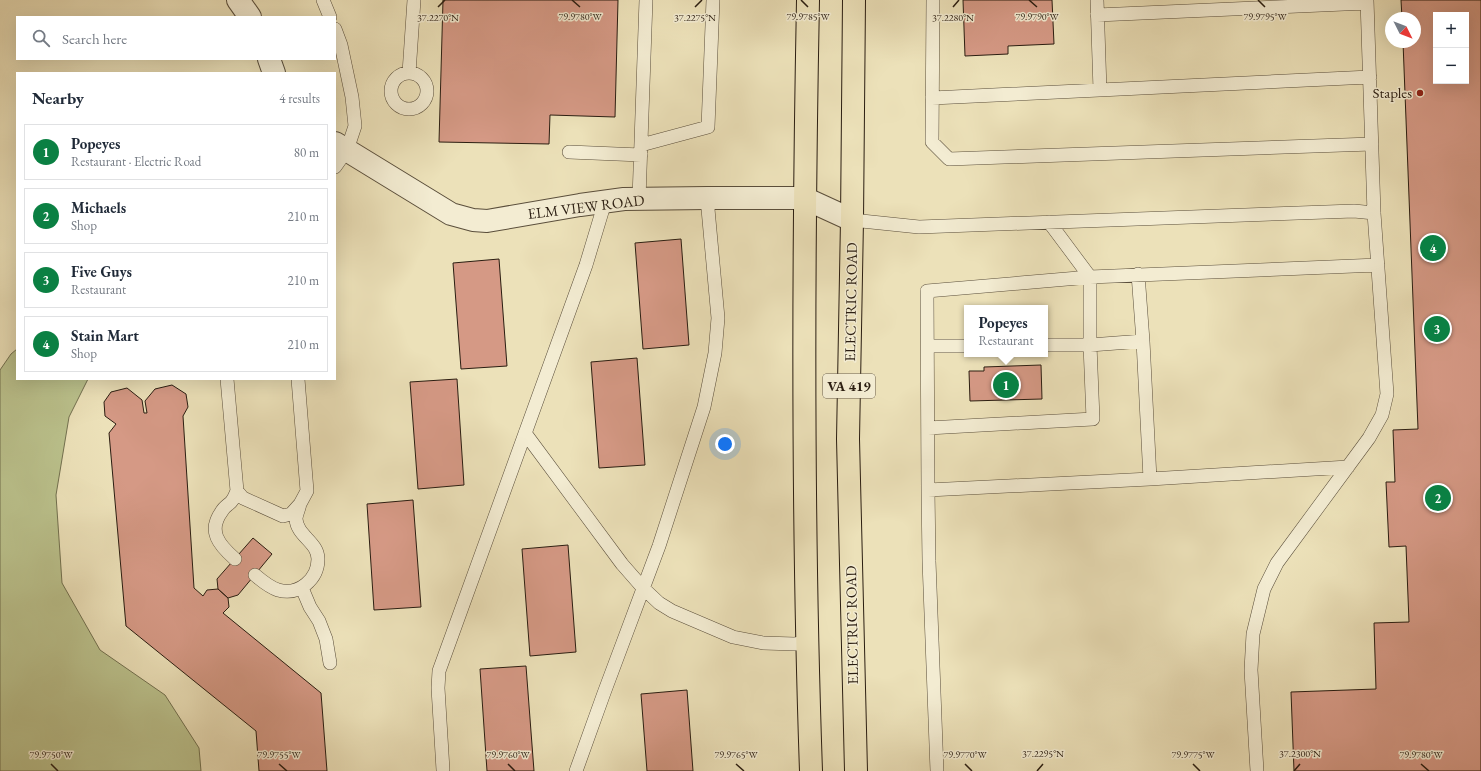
<!DOCTYPE html>
<html lang="en">
<head>
<meta charset="utf-8">
<style>
	:root { --surface:#fff; --page:#f6f6f7; --text:#1f2937; --muted:#747a83; --line:#e0e1e3; --accent:#0b8043 }
	body { margin:0; font-family:"EB Garamond",serif; background:var(--page); color:var(--text) }
	.controls { position:absolute; right:12px; top:12px; display:grid; overflow:hidden; border-radius:0px; box-shadow:0 4px 16px #0002 }
	.controls button { width:36px; height:36px; display:grid; place-items:center; padding:0; border:0; border-bottom:1px solid var(--line); background:var(--surface); color:var(--text); font:20px sans-serif }
	.compass { position:absolute; left:1385px; top:12px; width:36px; height:36px; border-radius:50%; background:var(--surface); box-shadow:0 4px 16px #0002; rotate:132deg }
	.you { position:absolute; left:725px; top:444px; width:14px; height:14px; margin:-10px; border:3px solid #fff; border-radius:50%; background:#1a73e8; box-shadow:0 0 0 6px #1a73e833 }
	.badge { display:grid; place-items:center; width:26px; height:26px; border-radius:50%; background:var(--accent); color:#fff; font-size:13px; font-weight:700 }
	.pin { position:absolute; translate:-50% -50%; border:2px solid #fff; box-shadow:0 1px 4px #0006 }
	.popup { position:absolute; left:964px; top:305px; width:84px; height:52px; box-sizing:border-box; display:grid; place-content:center; border-radius:0px; background:var(--surface); filter:drop-shadow(0 1px 3px #0005); font-size:13px; white-space:nowrap; color:var(--muted) }
	.popup b { font-size:15px; color:var(--text) }
	.popup::after { content:''; position:absolute; left:50%; top:100%; margin-left:-8px; border:8px solid transparent; border-top-color:var(--surface) }
	.list { margin:0; padding:0; list-style:none }
	h2 { display:flex; justify-content:space-between; align-items:center; height:52px; margin:0; padding:0 16px; font-size:17px }
	h2 small { font-size:13px; font-weight:400; color:var(--muted) }
	.list li { display:grid; grid-template-columns:26px 1fr auto; gap:12px; align-items:center; box-sizing:border-box; height:56px; margin:0 8px 8px; padding:0 8px; border:1px solid var(--line); border-radius:0px }
	.list b { display:block; font-size:15px; white-space:nowrap }
	.list p { margin:0; font-size:13px; white-space:nowrap; color:var(--muted) }
	.list em { font-size:13px; font-style:normal; color:var(--muted) }
	.icon { flex:none; width:22px; height:22px; fill:none; stroke:currentColor; stroke-width:2; stroke-linecap:round; stroke-linejoin:round }
	.map { position:relative; flex:none; width:1481px; height:771px; overflow:hidden }
	.search { position:absolute; background:var(--surface); box-shadow:0 4px 16px #0002; left:16px; top:16px; width:320px; height:44px; display:flex; align-items:center; gap:10px; box-sizing:border-box; padding:0 14px; border-radius:0px; color:var(--muted); font-size:15px }
	.panel { position:absolute; background:var(--surface); box-shadow:0 4px 16px #0002; left:16px; top:72px; width:320px; height:308px; border-radius:0px }
	.map>svg:first-child { display:block }
	.green { fill:#bbc28d; stroke:#72704f }
	.building { fill:#d59985; stroke:#2a1d11; fill-rule:evenodd }
	.lines { fill:none; stroke-linecap:round; stroke-linejoin:round }
	.lane-casing { stroke:#5a4e3b; stroke-width:14 }
	.street-casing { stroke:#5a4e3b; stroke-width:24 }
	.primary-casing { stroke:#2a1d11; stroke-width:24 }
	.lane { stroke:#f3ecd2; stroke-width:13 }
	.street { stroke:#f3ecd2; stroke-width:22 }
	.primary { stroke:#ece1b9; stroke-width:22 }
	.ticks { fill:none; stroke:#2a1d11; stroke-width:1.5 }
	.poi-dot { fill:#8f2418; stroke:#f3ecd2; stroke-width:1.5 }
	.labels { text-anchor:middle; stroke-width:3; stroke-linejoin:round; paint-order:stroke }
	.shield { fill:#f3ecd2; stroke:#665b4b; stroke-width:1 }
	.shield-label { font-size:14px; font-weight:bold; fill:#2a1d11 }
	.poi-label { font-size:15px; fill:#2a1d11; stroke:#f3ecd2; text-anchor:end }
	.street-label { font-size:15px; fill:#2a1d11; stroke:#f3ecd2 }
	.ticks-label { font-size:10px; text-anchor:middle; fill:#2a1d11; stroke:#f3ecd2; stroke-width:3; stroke-linejoin:round; paint-order:stroke }
</style>
</head>
<body>
<div class="map">
<svg width="1481" height="771" viewBox="0 0 1481 771">
	<rect width="100%" height="100%" fill="#ece1b9"/>
	<filter id="stains"><feTurbulence type="fractalNoise" baseFrequency=".005" numOctaves="4"/><feColorMatrix values="0 0 0 0 .2 0 0 0 0 .09 0 0 0 0 .02 0 0 0 .5 -.17"/></filter>
	<radialGradient id="worn" r=".72"><stop offset=".6" stop-color="#630" stop-opacity="0"/><stop offset="1" stop-color="#630" stop-opacity=".3"/></radialGradient>
	<!-- green -->
	<path class="green" d="M17,349V379H88L69,417L56,495L62,583L100,650L165,695L199,748L201,771H0V370L11,354Z"/>
	<!-- building -->
	<path class="building" d="M443,0H618L615,117L550,115L549,144L439,142Z
		M963,0H1052L1054,44L1008,46V54L965,56Z
		M1401,0H1481V771H1294L1291,692L1376,689L1374,623L1409,622L1406,546L1389,547L1386,482H1395L1393,430L1418,429L1403,42H1415V18H1402ZM1436,15H1466V81H1436Z
		M681,239L689,345L643,349L635,243Z
		M499,259L507,366L461,369L453,263Z
		M637,358L645,465L599,468L591,362Z
		M1041,365L1042,399L970,401L969,371H984V367Z
		M457,379L464,485L418,489L410,382Z
		M172,385L186,394L188,407L183,416L194,588L203,596L207,590L218,589L228,598L229,607L223,613L321,693L327,771H259L256,731L126,626L109,433L116,424L105,416L104,402L111,392L127,388L142,400L144,413H147L145,401L155,389Z
		M413,500L421,607L374,610L367,504Z
		M253,538L272,554L238,595L228,598L218,589L217,579Z
		M568,545L576,652L530,656L522,549Z
		M526,666L534,771H487L480,669Z
		M687,690L693,771H647L641,694Z"/>
	<g class="lines">
		<defs>
			<path id="lane" d="M323,0L330,17
				M933,0L932,142L949,159L1372,144
				M1097,0L1100,90
				M1097,15L1367,3
				M335,29L341,45L352,97L355,126L347,150L335,167
				M409,73L414,0
				M391 91a18 18 0 1 1 36 0a18 18 0 1 1-36 0Z
				M932,98L1370,77
				M641,145L708,127L713,0
				M569,152L641,155
				M639,199L646,0
				M852,220L919,227L1354,211L1374,213
				M1049,222L1090,277L1378,265
				M1138,274L1143,341L1150,479
				M928,346H967
				M227,379L237,491L243,498L283,516L291,514L300,504L307,491L298,379
				M928,428L1093,419L1090,345H1045
				M525,433L622,564L643,588L659,603L672,611L733,637L763,643L795,644L807,642
				M928,490L927,291L1090,277V345L1143,341
				M235,559C219,545 207,531 222,511C224,507 228,505 231,502C234,499 235,495 237,491
				M255,575C262,581 269,587 278,590C299,596 318,579 318,559C318,542 297,536 296,519C296,515 299,509 300,504
				M302,588L310,607L319,621L326,639L330,663
				M443,770L438,688L439,671L586,265L605,202
				M576,771L604,693L659,546L704,407L715,353L718,318L707,198
				M937,771L929,561L928,490L1150,479L1348,467
				M1257,771L1251,670L1253,634L1264,589L1277,563L1369,438L1382,415L1387,394L1374,213L1367,0"/>
			<path id="street" d="M238,0L250,17
				M269,59L274,73
				M335,143L451,214L473,220L487,221L580,205L624,199L707,198H804L852,220"/>
			<path id="primary" d="M808,0C803,257 802,514 811,771
				M854,0L852,220L848,439L856,771"/>
		</defs>
		<!-- lane casing -->
		<use href="#lane" class="lane-casing"/>
		<!-- street casing -->
		<use href="#street" class="street-casing"/>
		<!-- primary casing -->
		<use href="#primary" class="primary-casing"/>
		<!-- lane -->
		<use href="#lane" class="lane"/>
		<!-- street -->
		<use href="#street" class="street"/>
		<!-- primary -->
		<use href="#primary" class="primary"/>
	</g>
	<!-- ticks -->
	<path class="ticks" d="M572,0L580,7M801,0L808,7M1029,0L1037,7M1258,0L1265,7M438,7L445,0M695,7L702,0M953,7L959,0M51,764L58,771M279,764L287,771M508,764L515,771M736,764L744,771M965,764L972,771M1193,764L1200,771M1421,764L1429,771M1037,771L1043,764M1294,771L1300,764"/>
	<!-- markers -->
	<circle class="poi-dot" cx="1420" cy="93" r="4"/>
	<g class="labels">
		<!-- shield labels -->
		<rect class="shield" x="823" y="374" width="52" height="24" rx="3"/>
		<g class="shield-label">
			<text x="849" y="391">VA 419</text>
		</g>
		<!-- poi labels -->
		<g class="poi-label">
			<text x="1412" y="98">Staples</text>
		</g>
		<!-- street labels -->
		<g class="street-label">
			<text transform="translate(586 207) rotate(-7)" y="5">ELM VIEW ROAD</text>
			<text transform="translate(851 302) rotate(-89)" y="5">ELECTRIC ROAD</text>
			<text transform="translate(852 625) rotate(-91)" y="5">ELECTRIC ROAD</text>
		</g>
	</g>
	<g class="ticks-label">
		<text x="580" y="20">79.9780°W</text>
		<text x="1037" y="20">79.9790°W</text>
		<text x="1265" y="20">79.9795°W</text>
		<text x="808" y="20">79.9785°W</text>
		<text x="438" y="21">37.2270°N</text>
		<text x="695" y="21">37.2275°N</text>
		<text x="953" y="21">37.2280°N</text>
		<text x="1043" y="757">37.2295°N</text>
		<text x="1300" y="757">37.2300°N</text>
		<text x="51" y="758">79.9750°W</text>
		<text x="279" y="758">79.9755°W</text>
		<text x="508" y="758">79.9760°W</text>
		<text x="736" y="758">79.9765°W</text>
		<text x="965" y="758">79.9770°W</text>
		<text x="1193" y="758">79.9775°W</text>
		<text x="1421" y="758">79.9780°W</text>
	</g>
	<rect width="100%" height="100%" filter="url(#stains)"/>
	<rect width="100%" height="100%" fill="url(#worn)"/>
</svg>
<div class="controls">
<button>+</button>
<button>−</button>
</div>
<svg class="compass" viewBox="-18 -18 36 36"><path d="M0-13l5 13h-10z" fill="#e53935"/><path d="M0 13l5-13h-10z" fill="#747a83"/></svg>
<div class="you"></div>
<div class="pin badge" style="left:1006px;top:385px">1</div>
<div class="popup"><b>Popeyes</b>Restaurant</div>
<div class="pin badge" style="left:1438px;top:498px">2</div>
<div class="pin badge" style="left:1437px;top:329px">3</div>
<div class="pin badge" style="left:1433px;top:248px">4</div>
<div class="search"><svg class="icon" aria-label="search" viewBox="0 0 24 24"><circle cx="10" cy="10" r="6"/><path d="M15 15l6 6"/></svg>Search here</div>
<section class="panel">
<h2>Nearby<small>4 results</small></h2>
<ul class="list">
<li><span class="badge">1</span><div><b>Popeyes</b><p>Restaurant · Electric Road</p></div><em>80 m</em></li>
<li><span class="badge">2</span><div><b>Michaels</b><p>Shop</p></div><em>210 m</em></li>
<li><span class="badge">3</span><div><b>Five Guys</b><p>Restaurant</p></div><em>210 m</em></li>
<li><span class="badge">4</span><div><b>Stain Mart</b><p>Shop</p></div><em>210 m</em></li>
</ul>
</section>
</div>
</body>
</html>
